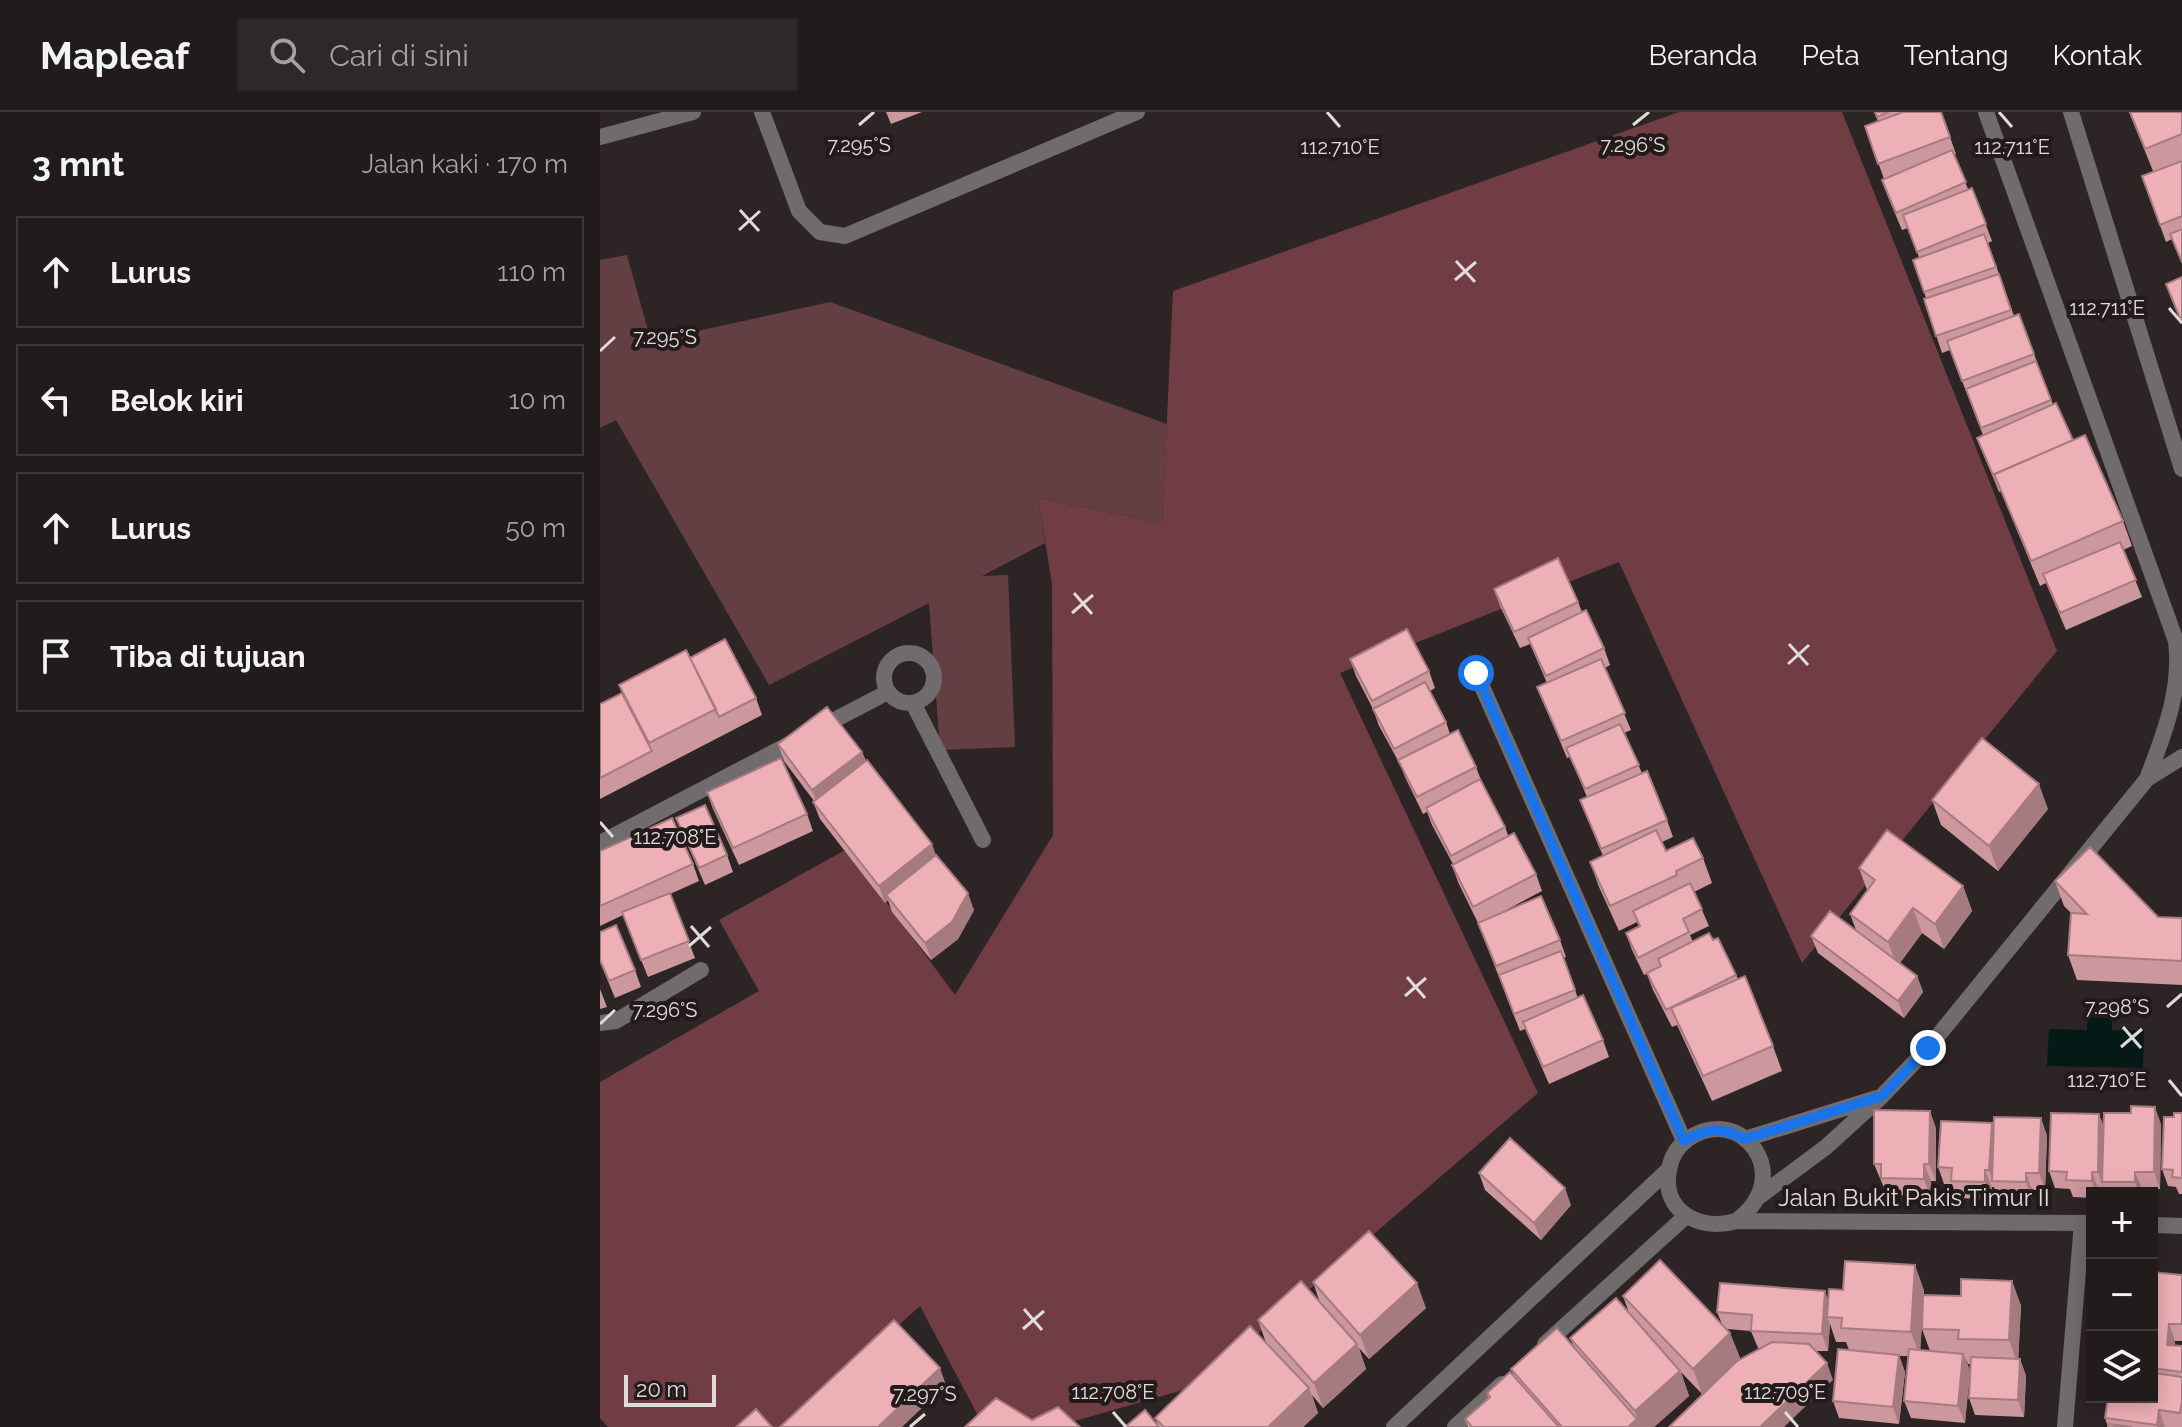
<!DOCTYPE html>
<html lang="id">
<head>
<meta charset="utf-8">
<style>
	:root { --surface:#221b1c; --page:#2e2829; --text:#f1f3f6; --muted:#a2a1a3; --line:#3f393b }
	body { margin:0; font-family:Raleway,sans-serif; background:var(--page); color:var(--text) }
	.controls { position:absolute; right:24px; bottom:24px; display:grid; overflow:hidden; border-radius:0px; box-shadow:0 4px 20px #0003 }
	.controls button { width:72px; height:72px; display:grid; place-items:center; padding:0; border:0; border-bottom:2px solid var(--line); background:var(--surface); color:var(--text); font:40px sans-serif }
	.scale { position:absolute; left:24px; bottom:20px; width:92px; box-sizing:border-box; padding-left:8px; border:4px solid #e1dadb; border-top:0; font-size:22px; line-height:28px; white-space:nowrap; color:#e1dadb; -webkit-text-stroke:6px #231a1b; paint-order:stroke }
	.stop { position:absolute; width:24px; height:24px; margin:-18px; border:6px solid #1a73e8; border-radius:50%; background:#fff }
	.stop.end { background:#1a73e8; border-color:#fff; box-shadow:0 2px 8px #0008 }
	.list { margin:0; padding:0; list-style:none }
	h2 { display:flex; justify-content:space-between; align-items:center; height:104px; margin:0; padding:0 32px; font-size:34px }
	h2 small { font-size:26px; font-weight:400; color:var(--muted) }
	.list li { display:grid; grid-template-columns:52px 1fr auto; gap:24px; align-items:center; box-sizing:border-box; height:112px; margin:0 16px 16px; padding:0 16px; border:2px solid var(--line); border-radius:0px }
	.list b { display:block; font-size:30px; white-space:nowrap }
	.list em { font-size:26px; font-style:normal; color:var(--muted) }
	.icon { flex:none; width:44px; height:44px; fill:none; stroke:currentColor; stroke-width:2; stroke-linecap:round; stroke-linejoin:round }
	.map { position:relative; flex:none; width:1582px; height:1315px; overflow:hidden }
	header { display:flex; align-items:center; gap:48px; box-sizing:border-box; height:112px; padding:0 40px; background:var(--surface); border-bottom:2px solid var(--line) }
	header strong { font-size:38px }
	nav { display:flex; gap:44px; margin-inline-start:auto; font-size:28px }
	.search { width:560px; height:72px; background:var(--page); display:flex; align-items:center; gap:20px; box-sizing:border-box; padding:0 28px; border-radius:0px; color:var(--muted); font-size:30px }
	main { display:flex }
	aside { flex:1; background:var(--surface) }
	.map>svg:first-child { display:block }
	.green { fill:#633f43 }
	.forest { fill:#703d44 }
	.water { fill:#051a17 }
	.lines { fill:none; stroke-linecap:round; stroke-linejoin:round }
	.street { stroke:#706b6c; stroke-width:16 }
	.wall { fill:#cc979d; fill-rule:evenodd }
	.shaded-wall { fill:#a67b7f }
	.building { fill:#edb0b6; stroke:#a67b7f; stroke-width:2 }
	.route { stroke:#1a73e8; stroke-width:10 }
	.ticks { fill:none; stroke:#e1dadb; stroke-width:3 }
	.labels { text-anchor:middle; stroke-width:8; stroke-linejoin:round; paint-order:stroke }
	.street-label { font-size:24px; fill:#e1dadb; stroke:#231a1b }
	.ticks-label { font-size:20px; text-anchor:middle; fill:#e1dadb; stroke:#231a1b; stroke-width:8; stroke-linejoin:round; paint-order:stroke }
</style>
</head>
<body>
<header>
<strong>Mapleaf</strong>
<div class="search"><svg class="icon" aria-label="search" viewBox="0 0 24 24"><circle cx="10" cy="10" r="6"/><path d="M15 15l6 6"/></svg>Cari di sini</div>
<nav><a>Beranda</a><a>Peta</a><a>Tentang</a><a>Kontak</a></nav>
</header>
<main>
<aside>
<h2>3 mnt<small>Jalan kaki · 170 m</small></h2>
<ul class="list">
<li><svg class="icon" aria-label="ahead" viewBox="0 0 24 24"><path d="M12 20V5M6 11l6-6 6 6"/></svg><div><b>Lurus</b></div><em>110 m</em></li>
<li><svg class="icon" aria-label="left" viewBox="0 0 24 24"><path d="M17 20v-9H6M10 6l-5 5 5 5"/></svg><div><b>Belok kiri</b></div><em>10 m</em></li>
<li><svg class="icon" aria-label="ahead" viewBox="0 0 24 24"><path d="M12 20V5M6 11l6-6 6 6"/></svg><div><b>Lurus</b></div><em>50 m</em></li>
<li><svg class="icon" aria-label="arrive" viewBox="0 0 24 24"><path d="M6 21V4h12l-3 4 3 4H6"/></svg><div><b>Tiba di tujuan</b></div></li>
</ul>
</aside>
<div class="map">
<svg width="1582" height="1315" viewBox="0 0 1582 1315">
	<rect width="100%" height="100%" fill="#2d2425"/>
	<!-- green -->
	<path class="green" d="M27,143L51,229L230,190L567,312L562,411L438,386L445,431L382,464L408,463L415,635L340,638L329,491L169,573L16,308L0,316V148Z"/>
	<!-- forest -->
	<path class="forest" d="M1079,0H1242L1457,539L1202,851L1019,450L740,561L938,981L597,1274L454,1315H384L320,1194L185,1315H8L0,1306V970L159,879L119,808L247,737L355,883L453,723L452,472L438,386L562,411L573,179Z"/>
	<!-- water -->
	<path class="water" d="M1488,890H1512V918H1544L1543,956L1447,954L1449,917L1487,918Z"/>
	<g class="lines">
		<!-- street -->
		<path class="street" d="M162,0L199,99L220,120L245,124L537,0
			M1386,0L1576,529C1582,578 1564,622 1547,667
			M1471,0L1582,357
			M0,25L93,0
			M284 566a25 25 0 1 1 50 0a25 25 0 1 1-50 0Z
			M876,561L1084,1029
			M313,591L383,728
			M219,616L288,580
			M0,731L199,627
			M0,911L16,909L101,858
			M1145,1027L1277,986
			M1160,1084L1226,1035L1282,984L1328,936L1547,667L1582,645
			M1136,1109C1198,1064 1140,990 1088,1027C1078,1034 1071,1045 1069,1058C1061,1100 1101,1120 1136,1109L1492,1111
			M1552,1113L1582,1114
			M945,1232L1086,1104
			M794,1315L1068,1058
			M855,1315L902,1272
			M1465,1315L1482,1111"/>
	</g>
	<!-- wall -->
	<path class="wall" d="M286,0H322L291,12Z
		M1274,0H1341L1356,42L1354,43L1368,77L1372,76L1392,129L1388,131L1414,204L1419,202L1453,293L1473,328L1523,409L1532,434L1523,438L1542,485L1466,518L1446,471L1440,474L1401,379L1399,380L1384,343L1377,326L1383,323L1350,238L1342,241L1324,187L1326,186L1313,148L1319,145L1308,116L1302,118L1288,85L1282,68L1284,67L1265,14L1278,9Z
		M1529,0H1582V152L1572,127L1566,130L1542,64L1553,59Z
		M894,477L978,490L982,500L1004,536L1010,553L1005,556L1031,618L1024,621L1042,661L1067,708L1073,725L1062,730L1066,739L1103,746L1112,771L1094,780L1109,814L1090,823L1093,830L1113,828L1136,863L1173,934L1182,959L1112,989L1077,913L1072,915L1053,878L1047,862L1044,863L1032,838L1026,821L1039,815L1037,810L1019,819L999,775L990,750L1003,744L980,688L987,685L970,645L967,646L937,575L947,571L930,532L920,536L900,494Z
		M90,546L156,586L162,603L0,687V592L22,581L19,573Z
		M750,547L829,559L835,576L830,579L846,610L850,622L876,655L881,668L905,715L908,723L936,762L942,779L897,803L960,828L966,845L963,846L978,886L1003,928L1009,945L949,972L925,917L920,919L878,811L858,770L852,753L853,752L832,713L827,700L823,702L805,665L801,654L779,614L773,597L756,564Z
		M178,632L262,640L266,649L337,745L374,798L358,827L331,848L292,800L288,788L285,791L220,707L213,690L214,689L184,649Z
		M107,680L207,702L213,719L139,753L113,697Z
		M1332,688L1448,697L1398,759L1341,713Z
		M76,706L127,743L133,760L105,773Z
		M0,739L93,752L99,769L70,782L95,846L48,865L23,803L0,814Z
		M1259,756L1363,774L1372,799L1344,837L1322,821L1300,851L1317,864L1323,880L1304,906L1218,841L1211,824L1256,818L1250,802L1267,778Z
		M1455,769L1558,805L1582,806V873L1477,868L1468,843L1471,801L1464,794Z
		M0,820L35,858L41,875L15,886L0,850Z
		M0,877L7,895L0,897Z
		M1582,1001V1082H1579L1576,1075L1568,1074L1562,1057L1574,1005Z
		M1392,1011L1393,1016L1447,1023L1445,1078H1432V1087L1398,1086L1394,1075H1392L1391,1087L1357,1086L1352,1072H1344L1338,1055Z
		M1561,1012L1560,1077H1542L1541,1081H1506L1504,1074V1077H1498V1081H1492V1086L1473,1085L1470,1077L1455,1076L1449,1059L1503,1014Z
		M1336,1016V1069H1331L1330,1084L1287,1083L1274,1052Z
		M879,1061L971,1093L941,1128L885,1078Z
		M1552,1160L1582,1163V1229H1575V1234H1582V1315H1508L1505,1306L1552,1285Z
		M1412,1169L1421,1194L1418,1247H1420L1426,1264L1424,1305L1375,1303L1369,1286L1370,1252H1368L1364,1243L1370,1259L1365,1311L1311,1306L1304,1289L1309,1244H1299L1305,1260L1299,1312L1239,1306L1233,1289L1249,1238L1246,1230H1236L1230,1212L1228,1239H1215L1233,1268L1161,1236H1158L1151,1219L1127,1217L1130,1221L1140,1246L1102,1282L1081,1260L1089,1284L1054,1315H868L865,1307L888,1286L887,1281L914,1264L911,1257L974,1235L970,1226L1029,1201L1023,1184L1122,1212L1117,1200L1228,1190L1324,1178V1183L1361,1184ZM1323,1199L1322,1217L1330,1239L1320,1238Z
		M713,1170L826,1196L769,1247L759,1236L766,1257L723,1296L712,1283L718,1301L703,1315H525L558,1313L555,1306L666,1231L658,1208L720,1191Z"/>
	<!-- shaded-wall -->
	<path class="shaded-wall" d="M262,640L268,657L219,695L212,678Z
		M1439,672L1448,697L1398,759L1389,734Z
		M332,732L338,749L286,783L288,788L285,791L279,774Z
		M1363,774L1372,799L1344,837L1335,812Z
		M368,781L374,798L358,827L331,848L325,831Z
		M1313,796L1322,821L1297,855L1288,830Z
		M1317,864L1323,880L1304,906L1298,889Z
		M1555,995L1561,1012L1560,1077L1554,1060Z
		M1330,999L1336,1016V1069L1329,1052Z
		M1499,1002L1506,1019L1502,1070L1504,1077L1498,1060Z
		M1441,1006L1447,1023L1445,1078L1439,1061Z
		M1392,1011L1398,1028L1393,1069L1389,1058Z
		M1324,1052L1331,1069L1330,1084L1324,1067Z
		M1385,1058L1392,1075L1391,1087L1385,1070Z
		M1492,1060L1498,1077V1081H1496L1492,1069Z
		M1535,1060L1542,1077L1541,1081H1539L1535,1070Z
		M1426,1061L1432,1078V1087L1426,1070Z
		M965,1076L971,1093L941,1128L934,1111Z
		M1315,1153L1324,1178L1320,1245L1311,1220Z
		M1412,1169L1421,1194L1418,1253L1409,1228Z
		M817,1171L826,1196L769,1247L760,1223Z
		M1225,1179L1231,1196L1227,1205L1230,1212L1228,1239L1222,1222Z
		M1569,1212L1575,1229L1573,1250L1567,1233Z
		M1130,1221L1140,1246L1102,1282L1093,1257Z
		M757,1232L766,1257L723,1296L714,1271Z
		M1363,1242L1370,1259L1365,1311L1358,1294Z
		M1299,1243L1305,1260L1299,1312L1293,1295Z
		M1420,1247L1426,1264L1424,1305L1418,1288Z
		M1227,1251L1233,1268L1184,1315H1160Z
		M340,1256L346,1273L302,1315H278Z
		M1080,1259L1089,1284L1054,1315H1040L1035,1299Z
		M709,1276L718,1301L703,1315H668Z
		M1559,1298L1565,1315H1557Z
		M1037,1307L1040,1315H1028Z"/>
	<!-- building -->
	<path class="building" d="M1275,0H1289L1277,5Z
		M1303,0H1341L1350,25L1278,52L1265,14Z
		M1530,0H1582V22L1545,37Z
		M1352,38L1366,70L1296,101L1282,68Z
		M1582,49V104L1560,113L1542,64Z
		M1372,76L1386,112L1317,140L1303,103Z
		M1582,117V150L1570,122Z
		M1384,122L1396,155L1324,180L1313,148Z
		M1399,162L1411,198L1336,224L1324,187Z
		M1582,165V211L1566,172Z
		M1419,202L1434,242L1362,269L1347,229Z
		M1436,249L1451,288L1381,316L1366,277Z
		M1456,291L1473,328L1393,363L1377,326Z
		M1485,323L1523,409L1431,449L1394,362Z
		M1520,430L1536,468L1460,501L1443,462Z
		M958,446L978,490L914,520L894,477Z
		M986,498L1004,536L946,564L928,526Z
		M807,517L829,559L772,589L750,547Z
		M125,527L156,586L119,605L90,546Z
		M86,538L116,597L49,631L19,573Z
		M1001,547L1025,601L961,629L937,575Z
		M825,570L846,610L794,637L773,597Z
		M22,581L52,639L0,666V592Z
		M227,595L262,640L212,678L178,632Z
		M1020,612L1039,653L985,677L966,636Z
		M858,618L876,655L817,685L798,648Z
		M1382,626L1439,672L1389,734L1332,688Z
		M181,646L207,702L133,736L107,680Z
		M267,648L332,732L279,774L213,690Z
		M1047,659L1067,708L1001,737L980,688Z
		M880,667L905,715L851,744L826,696Z
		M105,693L127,743L99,756L76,706Z
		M72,706L93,752L0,794V739Z
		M1056,718L1066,739L1093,726L1103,746L1076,759L1077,763L1010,794L990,750Z
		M1287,718L1363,774L1335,812L1313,796L1288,830L1250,802L1275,768L1259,756Z
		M914,721L936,762L873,795L852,753Z
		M1490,735L1558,805L1582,806V849L1468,843L1471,801L1487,802L1455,769Z
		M336,743L368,781L352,810L325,831L286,783Z
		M1090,771L1102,797L1083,807L1089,820L1038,846L1026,821L1040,814L1033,799Z
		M70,781L89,829L41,848L22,800Z
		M941,784L960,828L896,854L878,811Z
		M1230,799L1317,864L1298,889L1211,824Z
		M16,813L35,858L9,869L0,848V820Z
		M1109,821L1113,828L1118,826L1136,863L1066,898L1047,861L1061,854L1058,847Z
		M961,839L975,878L914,902L899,863Z
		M1145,864L1173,934L1103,964L1071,896Z
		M983,883L1003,928L943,955L923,910Z
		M1531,994L1555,995L1554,1060H1535V1070H1502L1504,1001H1531Z
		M1274,998L1330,999L1329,1052H1324V1067L1281,1066V1052H1274Z
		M1451,1001L1499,1002L1498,1060H1492V1069L1466,1068L1467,1060L1449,1059Z
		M1574,1001H1582V1066L1572,1065L1573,1058L1562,1057L1564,1005H1574Z
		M1394,1005L1441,1006L1439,1061H1426V1070L1392,1069Z
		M1341,1009L1392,1011L1389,1058H1385V1070L1351,1069L1352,1056L1338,1055Z
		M910,1026L965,1076L934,1111L879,1061Z
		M769,1119L817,1171L760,1223L713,1170Z
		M1060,1148L1130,1221L1093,1257L1023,1184Z
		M1245,1149L1315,1153L1311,1220L1241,1216L1242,1206L1227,1205L1229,1177L1243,1178Z
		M1552,1160L1582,1163V1212H1569L1567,1233L1582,1234V1260L1552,1256Z
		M1361,1167L1412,1169L1409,1228L1358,1227L1359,1218L1322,1217L1323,1183L1361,1184Z
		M701,1169L757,1232L714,1271L658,1208Z
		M1120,1171L1225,1179L1222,1222L1151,1219L1152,1203L1117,1200Z
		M1016,1186L1080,1259L1035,1299L970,1226Z
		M294,1208L340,1256L278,1315H180Z
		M650,1214L709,1276L668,1315H564L555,1306Z
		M957,1216L1037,1307L1028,1315H962L911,1257Z
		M1172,1230L1209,1232L1227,1251L1160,1315H1069L1137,1249Z
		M1238,1237L1299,1243L1293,1295L1233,1289Z
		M1309,1237L1363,1242L1358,1294L1304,1289Z
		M1371,1245L1420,1247L1418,1288L1369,1286Z
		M910,1260L959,1315H872L865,1307L890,1285L887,1281Z
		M1554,1261L1582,1265V1288L1580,1301L1559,1298L1557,1313L1505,1306L1508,1285H1552V1268Z
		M396,1286L432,1308L458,1295L480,1315H365Z
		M156,1297L172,1315H136Z
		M545,1298L559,1315H525Z
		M1508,1312L1532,1315H1508Z"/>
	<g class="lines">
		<!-- route -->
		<path class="route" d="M876,561L1084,1029C1106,1016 1123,1015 1145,1027L1282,984L1328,936"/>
	</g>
	<!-- ticks -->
	<path class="ticks" d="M727,0L740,15M1399,0L1412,15M259,13L274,0M1033,13L1049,0M140,98L159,119M139,118L160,99M856,149L875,170M855,168L876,150M1569,196L1582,211M0,239L15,225M474,481L492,502M472,501L493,483M1189,532L1208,553M1188,552L1209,533M0,710L13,725M91,814L109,835M89,834L111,815M807,865L825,886M805,884L826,866M1567,895L1582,882M0,912L15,898M1523,915L1541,936M1521,935L1542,917M1569,968L1582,984M424,1197L442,1218M423,1217L444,1199M513,1300L526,1315M1185,1300L1198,1315M310,1315L325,1302"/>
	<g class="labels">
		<!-- street labels -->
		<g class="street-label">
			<text x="1314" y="1094">Jalan Bukit Pakis Timur II</text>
		</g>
	</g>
	<g class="ticks-label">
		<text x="259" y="40">7.295°S</text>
		<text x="1033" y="40">7.296°S</text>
		<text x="1412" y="42">112.711°E</text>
		<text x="740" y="42">112.710°E</text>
		<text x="1507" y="203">112.711°E</text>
		<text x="65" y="232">7.295°S</text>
		<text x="75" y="732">112.708°E</text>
		<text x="1517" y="902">7.298°S</text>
		<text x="65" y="905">7.296°S</text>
		<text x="1507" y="975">112.710°E</text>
		<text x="513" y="1287">112.708°E</text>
		<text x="1185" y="1287">112.709°E</text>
		<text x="325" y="1289">7.297°S</text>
	</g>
</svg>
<div class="controls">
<button>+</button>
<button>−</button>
<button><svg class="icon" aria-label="layers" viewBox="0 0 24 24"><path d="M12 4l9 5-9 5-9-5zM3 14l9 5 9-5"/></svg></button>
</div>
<div class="scale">20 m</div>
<div class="stop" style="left:876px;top:561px"></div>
<div class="stop end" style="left:1328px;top:936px"></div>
</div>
</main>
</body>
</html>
